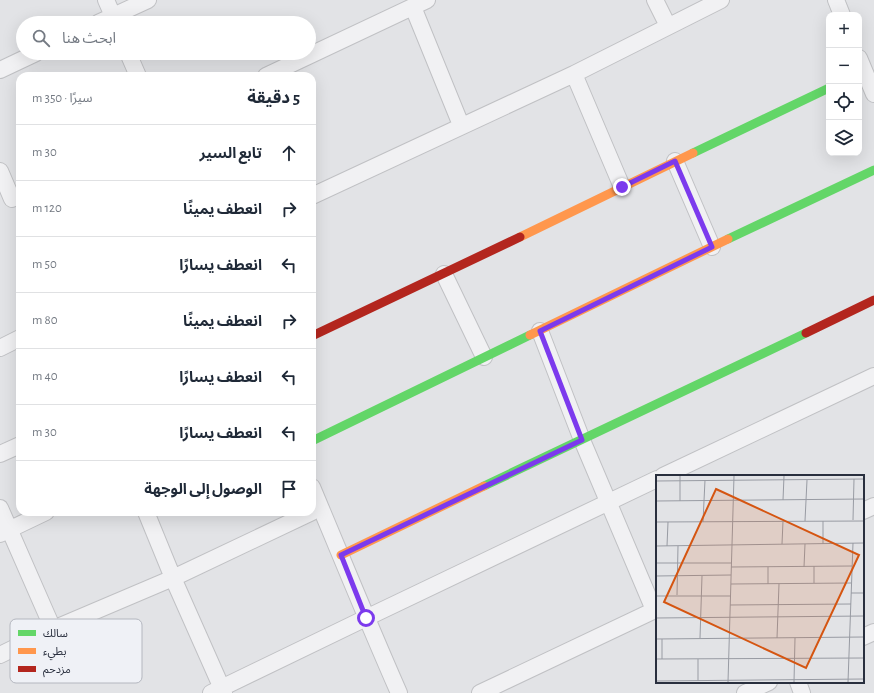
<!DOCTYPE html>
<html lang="ar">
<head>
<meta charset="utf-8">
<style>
	:root { --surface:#fff; --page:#f6f6f7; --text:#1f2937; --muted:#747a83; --line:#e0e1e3 }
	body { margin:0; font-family:"Alegreya Sans","Noto Sans Arabic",sans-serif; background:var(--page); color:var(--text); direction:rtl }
	.controls { position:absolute; right:12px; top:12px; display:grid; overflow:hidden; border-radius:8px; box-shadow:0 4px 16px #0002 }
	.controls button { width:36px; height:36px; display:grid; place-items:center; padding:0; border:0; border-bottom:1px solid var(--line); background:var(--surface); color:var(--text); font:20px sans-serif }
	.stop { position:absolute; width:12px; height:12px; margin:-9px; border:3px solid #7c3aed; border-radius:50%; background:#fff }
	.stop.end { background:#7c3aed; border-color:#fff; box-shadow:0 1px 4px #0008 }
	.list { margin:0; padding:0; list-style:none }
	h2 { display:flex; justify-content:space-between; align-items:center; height:52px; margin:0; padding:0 16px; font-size:17px }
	h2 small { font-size:13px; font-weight:400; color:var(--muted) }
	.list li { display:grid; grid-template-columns:26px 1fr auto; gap:12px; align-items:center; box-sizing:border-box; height:56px; padding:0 16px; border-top:1px solid var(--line) }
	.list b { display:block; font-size:15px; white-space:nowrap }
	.list em { font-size:13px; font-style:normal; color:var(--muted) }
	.icon { flex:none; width:22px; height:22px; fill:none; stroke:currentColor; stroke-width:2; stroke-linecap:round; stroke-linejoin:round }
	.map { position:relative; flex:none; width:874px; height:693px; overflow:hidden; direction:ltr }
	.search { position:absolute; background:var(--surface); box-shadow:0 4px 16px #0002; left:16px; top:16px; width:300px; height:44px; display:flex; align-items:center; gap:10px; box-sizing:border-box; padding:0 14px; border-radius:22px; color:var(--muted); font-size:15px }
	.panel { position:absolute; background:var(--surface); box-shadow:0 4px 16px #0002; left:16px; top:72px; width:300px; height:444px; border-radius:12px; direction:rtl }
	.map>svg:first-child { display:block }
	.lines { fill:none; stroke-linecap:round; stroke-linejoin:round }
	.street-casing { stroke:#c0c1c4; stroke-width:18 }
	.street { stroke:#f1f1f3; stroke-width:16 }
	.fast { stroke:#63d668; stroke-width:9 }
	.slow { stroke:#ff974d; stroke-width:9 }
	.jam { stroke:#b3261e; stroke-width:9 }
	.route { stroke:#7c3aed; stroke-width:5 }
	.inset-road { fill:none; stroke:#989ba3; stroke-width:1 }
	.view { fill:#d55511; fill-opacity:0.15; stroke:#d55511; stroke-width:2 }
	.inset-edge { fill:none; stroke:#292f3e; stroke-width:2 }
	.key { fill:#eff1f6; stroke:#b4b7bf; stroke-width:1 }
	.key-label { font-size:11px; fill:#292f3e }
</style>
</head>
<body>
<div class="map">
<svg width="874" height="693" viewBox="0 0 874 693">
	<rect width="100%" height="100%" fill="#e2e3e6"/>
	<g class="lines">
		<defs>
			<path id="street" d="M106,0L116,23
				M655,0L668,26
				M836,0L842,15
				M413,7L461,125
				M98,23L148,0
				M128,53L138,76
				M859,58L874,94
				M0,70L36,53
				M574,74L622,187
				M266,76L427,0
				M675,161L712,247
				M0,171L12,199
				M312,196L574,74L721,0
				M444,274L484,357
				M540,331L582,440L654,610
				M0,348L20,338
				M0,454L20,445
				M663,476L874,376
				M312,487C341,556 369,625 399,693
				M0,508L53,629
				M863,511L874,506
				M146,512L173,578L224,693
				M0,534L46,512
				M863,637L874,632
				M0,655L53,629L173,578L312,512
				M798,682L802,693
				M211,693L366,618L657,479
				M480,693L657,609
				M745,693L769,682"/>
		</defs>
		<!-- street casing -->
		<use href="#street" class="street-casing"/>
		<!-- street -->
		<use href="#street" class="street"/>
		<!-- fast -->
		<path class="fast" d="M693,153L829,88
			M728,239L874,170
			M312,441L530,335
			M484,486L806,333"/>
		<!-- slow -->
		<path class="slow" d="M520,237L693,153
			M530,335L728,239
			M341,555L484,486"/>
		<!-- jam -->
		<path class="jam" d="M806,333L874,300
			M312,336L520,237"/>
	</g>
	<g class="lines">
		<!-- route -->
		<path class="route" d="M366,618L341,555L582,440L540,331L712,247L675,161L622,187"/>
	</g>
	<!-- overview -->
	<g transform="translate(656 475)">
		<rect width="208" height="208" fill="#e2e3e6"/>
		<path class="inset-road" d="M0,6L208,4M127,25L128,1M0,26L208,24M24,26V1M197,45L198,4M149,46L151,5M167,46V69M0,47L208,46M47,47L49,5M126,69L127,46M0,71L208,68M11,71L12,47M0,88H75M75,92L196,91M112,92V109M148,92L149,69M0,101L75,100M158,108V91M75,109L195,108M195,118H208M21,120L22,71M0,121H74M74,130L195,129M0,143L208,141M44,163L46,101M121,163L123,109M0,164L208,162M6,164V184M0,184L208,183M0,206L208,204M42,206V184M72,207L78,1M138,207L139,163M192,207L197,68"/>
		<path class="view" d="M60,14L203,80L150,193L8,127Z"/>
		<rect width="208" height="208" class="inset-edge"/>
	</g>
	<!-- legend -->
	<rect x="10" y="619" width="132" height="64" rx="6" class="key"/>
	<rect x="18" y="630" width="18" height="6" fill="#63d668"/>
	<rect x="18" y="648" width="18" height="6" fill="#ff974d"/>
	<rect x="18" y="666" width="18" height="6" fill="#b3261e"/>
	<g class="key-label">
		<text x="43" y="637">سالك</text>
		<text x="43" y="655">بطيء</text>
		<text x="43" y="673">مزدحم</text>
	</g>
</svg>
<div class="controls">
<button>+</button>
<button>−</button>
<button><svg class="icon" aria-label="locate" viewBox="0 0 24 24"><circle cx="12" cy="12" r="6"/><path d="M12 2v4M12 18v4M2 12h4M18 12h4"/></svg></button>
<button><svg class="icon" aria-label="layers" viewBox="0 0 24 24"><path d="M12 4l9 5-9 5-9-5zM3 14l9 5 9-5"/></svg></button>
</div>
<div class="stop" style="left:366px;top:618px"></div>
<div class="stop end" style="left:622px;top:187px"></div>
<div class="search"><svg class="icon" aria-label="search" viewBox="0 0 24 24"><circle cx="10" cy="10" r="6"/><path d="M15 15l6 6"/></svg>ابحث هنا</div>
<section class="panel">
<h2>5 دقيقة<small>سيرًا · 350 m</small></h2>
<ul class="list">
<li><svg class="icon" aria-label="ahead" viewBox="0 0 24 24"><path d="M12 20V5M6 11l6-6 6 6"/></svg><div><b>تابع السير</b></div><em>30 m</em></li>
<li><svg class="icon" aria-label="right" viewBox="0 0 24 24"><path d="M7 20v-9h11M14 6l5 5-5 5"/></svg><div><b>انعطف يمينًا</b></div><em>120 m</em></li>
<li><svg class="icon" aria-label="left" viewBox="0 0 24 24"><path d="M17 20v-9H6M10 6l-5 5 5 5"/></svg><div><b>انعطف يسارًا</b></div><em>50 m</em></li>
<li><svg class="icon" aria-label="right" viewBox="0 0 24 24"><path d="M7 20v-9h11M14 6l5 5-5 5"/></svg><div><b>انعطف يمينًا</b></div><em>80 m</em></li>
<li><svg class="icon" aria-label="left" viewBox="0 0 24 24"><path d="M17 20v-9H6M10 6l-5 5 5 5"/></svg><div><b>انعطف يسارًا</b></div><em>40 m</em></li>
<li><svg class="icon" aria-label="left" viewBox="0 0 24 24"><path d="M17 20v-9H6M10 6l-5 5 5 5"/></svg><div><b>انعطف يسارًا</b></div><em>30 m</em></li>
<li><svg class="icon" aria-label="arrive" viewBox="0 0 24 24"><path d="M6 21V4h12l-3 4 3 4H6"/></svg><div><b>الوصول إلى الوجهة</b></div></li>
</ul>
</section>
</div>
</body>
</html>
